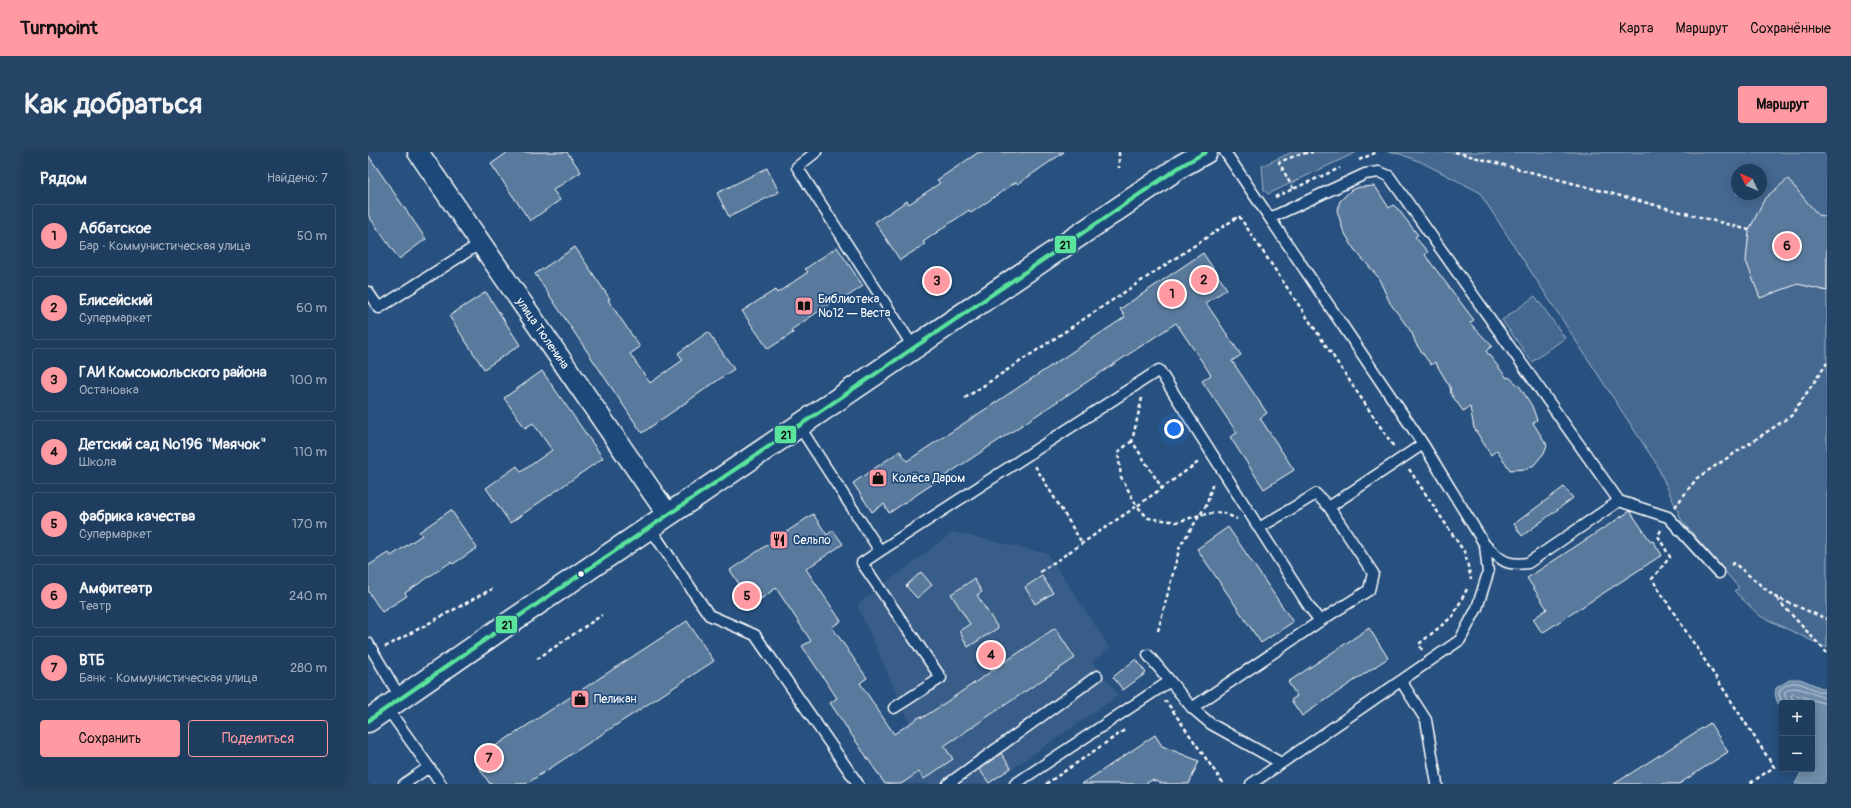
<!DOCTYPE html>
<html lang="ru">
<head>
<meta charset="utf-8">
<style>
	:root { --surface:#1e3d5f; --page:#264465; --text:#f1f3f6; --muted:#a1aebd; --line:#3c5674; --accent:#ff9aa2 }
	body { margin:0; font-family:Pangolin,sans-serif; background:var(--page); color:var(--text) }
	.controls { position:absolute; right:12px; bottom:12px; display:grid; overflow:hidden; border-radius:4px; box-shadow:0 2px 10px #0003 }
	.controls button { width:36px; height:36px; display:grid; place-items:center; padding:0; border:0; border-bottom:1px solid var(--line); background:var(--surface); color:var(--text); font:20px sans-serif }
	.compass { position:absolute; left:1363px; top:12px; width:36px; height:36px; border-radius:50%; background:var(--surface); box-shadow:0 2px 10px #0003; rotate:314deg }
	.you { position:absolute; left:806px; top:277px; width:14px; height:14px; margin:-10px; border:3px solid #fff; border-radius:50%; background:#1a73e8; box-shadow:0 0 0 6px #1a73e833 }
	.badge { display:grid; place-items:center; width:26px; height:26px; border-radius:50%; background:var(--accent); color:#111; font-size:13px; font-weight:700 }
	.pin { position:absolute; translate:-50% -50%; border:2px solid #fff; box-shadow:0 1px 4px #0006 }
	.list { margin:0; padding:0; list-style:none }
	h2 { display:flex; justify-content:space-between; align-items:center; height:52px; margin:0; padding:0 16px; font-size:17px }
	h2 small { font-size:13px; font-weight:400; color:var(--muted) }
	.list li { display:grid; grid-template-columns:26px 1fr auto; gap:12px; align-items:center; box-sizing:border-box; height:64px; margin:0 8px 8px; padding:0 8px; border:1px solid var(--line); border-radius:4px }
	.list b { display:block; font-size:15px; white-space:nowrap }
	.list p { margin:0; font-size:13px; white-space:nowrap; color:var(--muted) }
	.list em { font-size:13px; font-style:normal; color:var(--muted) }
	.actions { display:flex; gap:8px; padding:12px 16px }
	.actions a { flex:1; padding:9px 0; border:1px solid var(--accent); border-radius:4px; text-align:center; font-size:14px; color:var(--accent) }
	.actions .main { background:var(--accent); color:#111 }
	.map { position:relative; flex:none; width:1459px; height:632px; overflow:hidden; border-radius:4px }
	header { display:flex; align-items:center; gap:24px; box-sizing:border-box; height:56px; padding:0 20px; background:var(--accent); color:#111 }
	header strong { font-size:19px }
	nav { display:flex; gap:22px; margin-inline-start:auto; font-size:14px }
	.intro { display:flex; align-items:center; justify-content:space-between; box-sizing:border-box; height:96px; padding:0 24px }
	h1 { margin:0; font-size:28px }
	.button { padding:10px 18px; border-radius:4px; background:var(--accent); color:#111; font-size:14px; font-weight:700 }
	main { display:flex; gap:24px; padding:0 24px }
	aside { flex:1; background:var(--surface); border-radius:4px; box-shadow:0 2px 10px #0003 }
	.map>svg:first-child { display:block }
	.built { fill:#375d88 }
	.green { fill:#446890; stroke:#a2b4c8; fill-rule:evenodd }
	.water { fill:#718dab; stroke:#aabbcd }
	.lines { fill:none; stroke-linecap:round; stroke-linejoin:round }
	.shore { stroke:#c6d1dd; stroke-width:1 }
	.building { fill:#5a7a9d; stroke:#fff }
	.lane-casing { stroke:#fff; stroke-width:13 }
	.street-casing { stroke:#fff; stroke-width:23 }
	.primary-casing { stroke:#fff; stroke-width:25 }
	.path { stroke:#fff; stroke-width:2.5; stroke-dasharray:4 3; stroke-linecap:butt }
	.lane { stroke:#1f4a7a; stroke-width:10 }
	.street { stroke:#1f4a7a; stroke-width:20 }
	.primary { stroke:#1f4a7a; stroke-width:22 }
	.bus-1-casing { stroke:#1f4a7a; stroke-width:7 }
	.bus-1 { stroke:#5ae49d; stroke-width:4 }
	.bus-dot { fill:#fff; stroke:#1f4a7a; stroke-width:1.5 }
	.labels { text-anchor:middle; stroke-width:3.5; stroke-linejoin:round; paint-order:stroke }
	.poi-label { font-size:12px; fill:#fff; stroke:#1f4a7a; text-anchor:start }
	.street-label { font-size:12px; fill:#fff; stroke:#1f4a7a }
	.line-badge { stroke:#1f4a7a; stroke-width:1.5 }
	.pale-badge-label { font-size:11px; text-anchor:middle; font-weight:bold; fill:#111 }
</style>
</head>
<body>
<header>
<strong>Turnpoint</strong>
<nav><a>Карта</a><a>Маршрут</a><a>Сохранённые</a></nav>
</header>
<div class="intro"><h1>Как добраться</h1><a class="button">Маршрут</a></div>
<main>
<aside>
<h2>Рядом<small>Найдено: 7</small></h2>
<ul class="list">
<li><span class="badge">1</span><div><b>Аббатское</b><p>Бар · Коммунистическая улица</p></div><em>50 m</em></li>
<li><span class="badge">2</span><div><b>Елисейский</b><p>Супермаркет</p></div><em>60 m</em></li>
<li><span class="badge">3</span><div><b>ГАИ Комсомольского района</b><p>Остановка</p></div><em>100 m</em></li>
<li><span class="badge">4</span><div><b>Детский сад №196 &quot;Маячок&quot;</b><p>Школа</p></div><em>110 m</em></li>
<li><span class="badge">5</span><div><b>фабрика качества</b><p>Супермаркет</p></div><em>170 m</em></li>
<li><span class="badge">6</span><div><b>Амфитеатр</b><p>Театр</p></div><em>240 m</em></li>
<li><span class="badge">7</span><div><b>ВТБ</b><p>Банк · Коммунистическая улица</p></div><em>280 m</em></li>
</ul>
<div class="actions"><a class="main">Сохранить</a><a>Поделиться</a></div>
</aside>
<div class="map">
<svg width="1459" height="632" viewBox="0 0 1459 632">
	<rect width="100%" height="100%" fill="#28517f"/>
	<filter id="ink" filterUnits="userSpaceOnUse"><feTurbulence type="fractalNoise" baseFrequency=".025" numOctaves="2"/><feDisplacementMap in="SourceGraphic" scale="8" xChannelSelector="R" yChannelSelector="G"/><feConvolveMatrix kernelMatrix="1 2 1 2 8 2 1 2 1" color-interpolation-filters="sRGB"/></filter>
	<g filter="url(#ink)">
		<!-- built -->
		<path class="built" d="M585,380L680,402L742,496L724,510L751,543L622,632H516L496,602L542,571L489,453Z"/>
		<!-- green -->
		<path class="green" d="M924,0H989L900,42L896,38L894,14Z
			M1020,0H1459V496L1392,464L1366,439L1371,436L1314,369L1289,313L1111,40L1053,10L1032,2ZM1369,18H1393V42H1369Z
			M1167,144L1197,186L1164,210L1134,168Z"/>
		<!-- water -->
		<path class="water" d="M1423,527H1432L1459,538V632H1427L1435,617H1444V551H1414V558C1409,550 1406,545 1408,536Z"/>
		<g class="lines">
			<!-- shore -->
			<path class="shore" d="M1414,551L1411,542L1412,538C1429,521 1441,540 1459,541
				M1420,551L1416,541C1428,528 1445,545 1459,546
				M1427,551L1423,544L1425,542L1459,552"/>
		</g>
		<!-- building -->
		<path class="building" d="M140,0H199L213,20L185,38L192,48L162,69L123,12Z
			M611,0H696L650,32L648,30L603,61L601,58L555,90L557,92L532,108L507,70L539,49L541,52L572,31L569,28Z
			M0,3L58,87L31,107L0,63Z
			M399,16L411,40L361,65L349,41Z
			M1420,27L1450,63L1459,65V139L1430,132L1392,146L1378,109L1381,78L1397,46Z
			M1007,34L1021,56L1025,53L1030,57L1050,83L1047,85L1060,100L1057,103L1106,168L1102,171L1124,194L1118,199L1139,226L1141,225L1152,235L1164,254L1169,268L1165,271L1179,293L1176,301L1166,313L1159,317L1142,318L1129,298L1123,303L1106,276L1102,255L1095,259L1083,242L1082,235L1067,210L1063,213L1048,192L1044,181L1022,151L1010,125L986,97L975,78L969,58L972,49L983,38L992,35Z
			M207,95L242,147L240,148L272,195L262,202L282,231L315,208L310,201L340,180L366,217L274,281L167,122Z
			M469,95L495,134L471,150L469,147L423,178L425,181L400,197L374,159L407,138L409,141L440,120L437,117Z
			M835,101L859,137L838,151L873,203L864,209L899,261L892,266L926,318L896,337L862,285L869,281L834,229L843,223L808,171L521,361L516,352L504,360L485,331L532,299L539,309L757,165L752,157Z
			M118,140L152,193L116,217L81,164Z
			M174,219L235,306L142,371L118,336L149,314L153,320L184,298L165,271L157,276L136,246Z
			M1196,335L1205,346L1154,384L1146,372Z
			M83,358L109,396L85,412L83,410L37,441L39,444L14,460L0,439V414L21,400L23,404L54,383L51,380Z
			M1262,359L1283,390L1285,389L1294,403L1174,481L1165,467L1179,457L1159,426Z
			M445,362L459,383L465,378L475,392L438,417L473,469L464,475L499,526L492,531L526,582L553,564L554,566L568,557L687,476L707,506L576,594L585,607L556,627L551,620L533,632H517L462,551L469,546L434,494L443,489L408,436L379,457L369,442L375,438L362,418Z
			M860,375L925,470L893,491L829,397Z
			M553,420L564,433L549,446L538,434Z
			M674,424L685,441L667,452L657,435Z
			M606,427L614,440L609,443L630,476L600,495L591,479L602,472L583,442Z
			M319,469L346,509L158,632H122L106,608Z
			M1001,476L1020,506L934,564L923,548L929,544L920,530Z
			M768,507L778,521L755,538L745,525Z
			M1342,571L1360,600L1311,632H1246Z
			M787,583L794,594L831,609L821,632H795L784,628L777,632H714Z
			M633,601L643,616L621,631L611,617Z"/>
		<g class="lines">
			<defs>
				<path id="lane" d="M448,0L429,15L546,196
					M857,0L1055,292L1117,393L1120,421L1109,456L1092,488L883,632
					M902,66L997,22L1011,20L1021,24L1251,349
					M0,140L11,156L113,91
					M431,274L512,399L791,218L891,376L948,342L961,355L1055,292
					M282,376L341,463L387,483L490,632
					M891,376L942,456L952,469L1001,438L1005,421L961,355
					M1117,393C1133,408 1137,414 1160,411L1251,349L1300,365L1351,421
					M512,399L494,411L573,526L526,556
					M0,491L33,547
					M780,503L802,529
					M1033,529L1058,568L1069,632
					M19,556L73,632
					M824,556L952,469
					M36,632L61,615
					M580,632L729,524
					M647,632L802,529L824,556L843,572L913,611"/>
				<g id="street">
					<path id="s1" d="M50,0L300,363"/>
				</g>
				<path id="primary" d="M0,569L144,469L813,14L838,0"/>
			</defs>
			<!-- lane casing -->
			<use href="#lane" class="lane-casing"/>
			<!-- street casing -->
			<use href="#street" class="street-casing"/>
			<!-- primary casing -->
			<use href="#primary" class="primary-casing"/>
			<!-- path -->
			<path class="path" d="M751,0V16
				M1087,0L1381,78
				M991,8L1009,0
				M925,37L911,10L932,2L945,0
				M907,45L972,16
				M597,246L871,64L1026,295
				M774,246L764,289L794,336L832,309
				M764,289L750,300L753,325L769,354L794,336
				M667,314L714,391
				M1041,317L1097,401L1103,427
				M1307,355L1329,326L1423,264L1459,211
				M1293,378L1290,384L1302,405L1284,427L1406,615L1381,632
				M1363,413L1366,411L1407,445L1459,467
				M672,420L769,354L780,366L809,370L832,363L854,360L869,367
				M1409,447L1459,501
				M790,479L812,394L839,352L845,330
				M17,495L124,437
				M1054,498L1051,492L1085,464L1099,437
				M169,507L234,463
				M797,551L798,549L855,631L854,632
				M678,632L758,577"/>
			<!-- lane -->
			<use href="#lane" class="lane"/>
			<!-- street -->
			<use href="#street" class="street"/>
			<!-- primary -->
			<use href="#primary" class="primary"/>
			<defs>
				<path id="bus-1" d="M0,569L144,469L813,14L838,0"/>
			</defs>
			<!-- bus-1 casing -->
			<use href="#bus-1" class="bus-1-casing"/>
			<!-- bus-1 -->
			<use href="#bus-1" class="bus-1"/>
		</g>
	</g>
	<!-- icons -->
	<defs>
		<symbol id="library-square" viewBox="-11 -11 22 22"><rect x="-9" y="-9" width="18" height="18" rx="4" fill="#ff9aa2" stroke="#1f4a7a"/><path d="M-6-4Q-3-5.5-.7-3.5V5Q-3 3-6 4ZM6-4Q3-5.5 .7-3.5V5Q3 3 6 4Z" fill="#111"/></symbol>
		<symbol id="shop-square" viewBox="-11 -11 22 22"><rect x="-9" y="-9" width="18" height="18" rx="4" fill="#ff9aa2" stroke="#1f4a7a"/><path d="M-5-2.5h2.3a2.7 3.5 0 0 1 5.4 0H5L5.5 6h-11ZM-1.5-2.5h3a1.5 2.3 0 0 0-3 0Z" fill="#111"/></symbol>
		<symbol id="restaurant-square" viewBox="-11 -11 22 22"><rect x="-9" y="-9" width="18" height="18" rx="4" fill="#ff9aa2" stroke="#1f4a7a"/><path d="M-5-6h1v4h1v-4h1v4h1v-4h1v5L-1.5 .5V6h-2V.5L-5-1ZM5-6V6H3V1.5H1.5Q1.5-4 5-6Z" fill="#111"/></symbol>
	</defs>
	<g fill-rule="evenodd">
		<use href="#library-square" x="425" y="143" width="22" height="22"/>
		<use href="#shop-square" x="499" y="315" width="22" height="22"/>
		<use href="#restaurant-square" x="400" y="377" width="22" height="22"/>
		<use href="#shop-square" x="201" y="536" width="22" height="22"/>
	</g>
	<!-- markers -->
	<circle class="bus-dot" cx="213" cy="422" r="3.5"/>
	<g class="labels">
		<!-- poi labels -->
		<g class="poi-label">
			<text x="450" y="151">Библиотека<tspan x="450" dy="14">№12 — Веста</tspan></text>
			<text x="524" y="330">Колёса Даром</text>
			<text x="425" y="392">Сельпо</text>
			<text x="226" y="551">Пеликан</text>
		</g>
		<!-- street labels -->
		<g class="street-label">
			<text dy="4" stroke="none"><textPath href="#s1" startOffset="220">улица Тюленина</textPath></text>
		</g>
	</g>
	<g class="line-badge">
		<rect x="686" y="83" width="23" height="19" rx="4" fill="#5ae49d"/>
		<rect x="406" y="273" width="23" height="19" rx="4" fill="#5ae49d"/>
		<rect x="127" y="463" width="23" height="19" rx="4" fill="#5ae49d"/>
	</g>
	<g class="pale-badge-label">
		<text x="697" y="97">21</text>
		<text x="418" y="287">21</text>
		<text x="139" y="477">21</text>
	</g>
</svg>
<div class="controls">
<button>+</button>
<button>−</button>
</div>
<svg class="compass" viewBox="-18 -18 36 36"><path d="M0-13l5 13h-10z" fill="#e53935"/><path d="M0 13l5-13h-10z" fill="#a1aebd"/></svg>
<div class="you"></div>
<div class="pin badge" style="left:804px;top:142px">1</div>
<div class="pin badge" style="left:836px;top:128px">2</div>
<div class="pin badge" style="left:569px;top:129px">3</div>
<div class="pin badge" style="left:623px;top:503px">4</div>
<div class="pin badge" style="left:379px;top:444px">5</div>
<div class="pin badge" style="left:1419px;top:94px">6</div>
<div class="pin badge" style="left:121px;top:606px">7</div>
</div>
</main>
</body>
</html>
